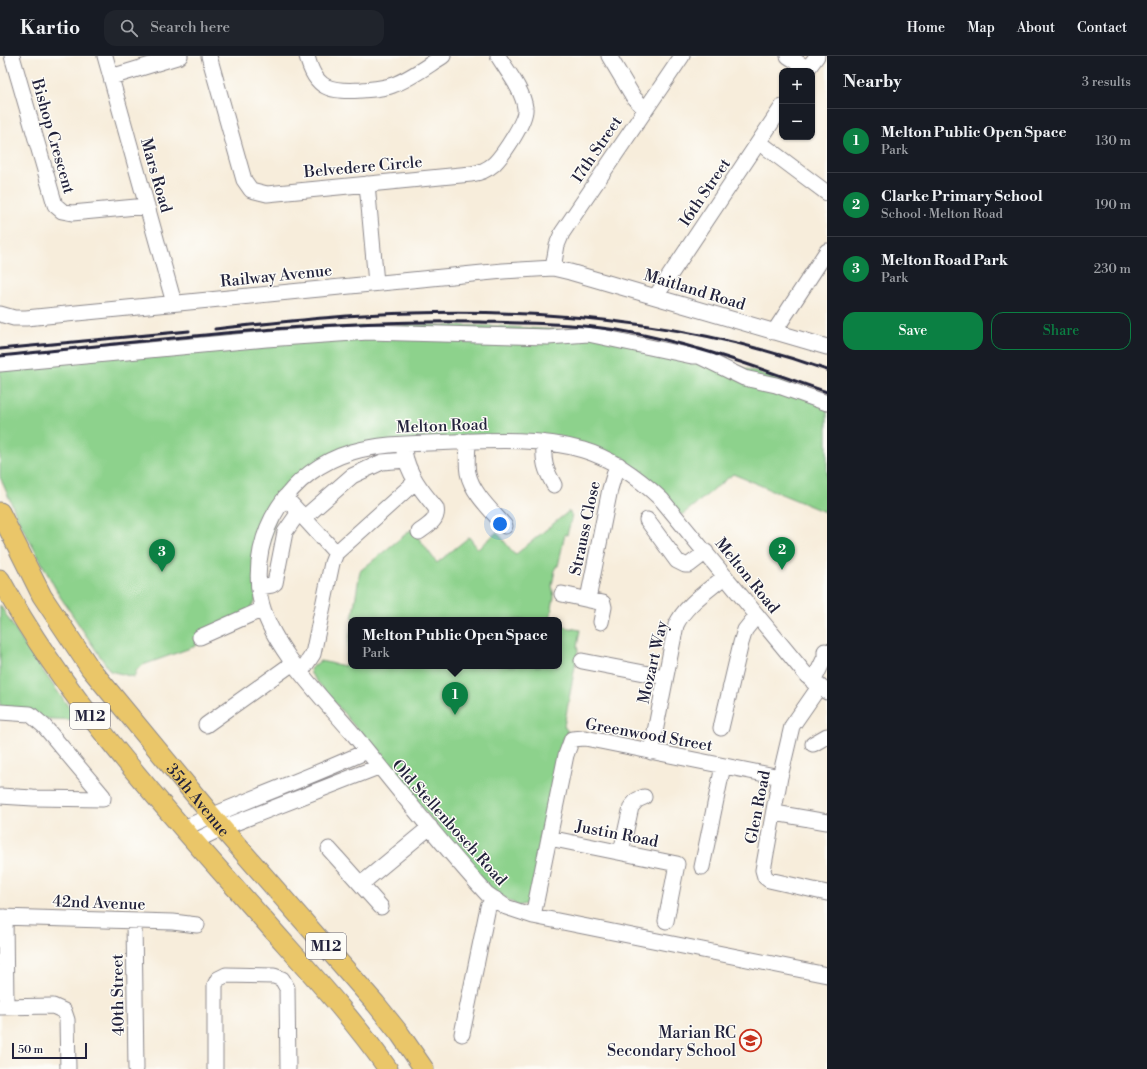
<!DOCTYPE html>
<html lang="en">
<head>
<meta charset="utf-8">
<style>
	:root { --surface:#171b24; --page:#20242c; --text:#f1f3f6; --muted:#9ea1a6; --line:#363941; --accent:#0b8043 }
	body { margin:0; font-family:"Libre Bodoni",serif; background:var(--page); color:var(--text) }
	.controls { position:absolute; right:12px; top:12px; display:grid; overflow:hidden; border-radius:8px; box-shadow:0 1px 3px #0004 }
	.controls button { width:36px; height:36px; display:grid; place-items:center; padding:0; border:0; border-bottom:1px solid var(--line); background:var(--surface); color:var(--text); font:20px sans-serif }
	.scale { position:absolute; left:12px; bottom:10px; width:75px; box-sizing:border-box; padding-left:4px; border:2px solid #22223b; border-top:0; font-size:11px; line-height:14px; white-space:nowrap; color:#22223b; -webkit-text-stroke:3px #fdfcf7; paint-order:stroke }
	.you { position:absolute; left:500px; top:468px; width:14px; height:14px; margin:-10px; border:3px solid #fff; border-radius:50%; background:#1a73e8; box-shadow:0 0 0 6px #1a73e833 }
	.badge { display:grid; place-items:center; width:26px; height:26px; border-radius:50%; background:var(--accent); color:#fff; font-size:13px; font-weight:700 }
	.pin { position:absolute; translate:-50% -33px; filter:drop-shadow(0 1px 2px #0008) }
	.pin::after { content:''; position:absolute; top:21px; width:14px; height:12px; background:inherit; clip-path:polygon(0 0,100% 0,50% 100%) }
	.popup { position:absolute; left:348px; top:561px; width:214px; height:52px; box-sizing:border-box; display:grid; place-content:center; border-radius:8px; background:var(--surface); filter:drop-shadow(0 1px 3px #0005); font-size:13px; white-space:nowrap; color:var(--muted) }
	.popup b { font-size:15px; color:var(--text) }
	.popup::after { content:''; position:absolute; left:50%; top:100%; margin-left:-8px; border:8px solid transparent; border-top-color:var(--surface) }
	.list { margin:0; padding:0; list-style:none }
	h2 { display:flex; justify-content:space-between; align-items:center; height:52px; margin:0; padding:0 16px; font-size:17px }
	h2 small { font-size:13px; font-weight:400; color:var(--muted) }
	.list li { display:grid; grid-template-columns:26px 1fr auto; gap:12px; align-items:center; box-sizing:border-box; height:64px; padding:0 16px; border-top:1px solid var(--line) }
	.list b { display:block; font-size:15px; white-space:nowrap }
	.list p { margin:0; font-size:13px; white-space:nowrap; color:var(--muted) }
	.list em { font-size:13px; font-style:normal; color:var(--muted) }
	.actions { display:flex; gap:8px; padding:12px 16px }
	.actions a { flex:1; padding:9px 0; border:1px solid var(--accent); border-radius:12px; text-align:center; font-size:14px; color:var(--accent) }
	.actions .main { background:var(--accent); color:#fff }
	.icon { flex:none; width:22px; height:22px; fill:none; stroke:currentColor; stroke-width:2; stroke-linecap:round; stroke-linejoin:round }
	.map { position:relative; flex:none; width:827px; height:1013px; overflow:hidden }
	header { display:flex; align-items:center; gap:24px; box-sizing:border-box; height:56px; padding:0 20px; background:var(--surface); border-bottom:1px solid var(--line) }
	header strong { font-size:19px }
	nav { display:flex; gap:22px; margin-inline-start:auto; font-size:14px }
	.search { width:280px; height:36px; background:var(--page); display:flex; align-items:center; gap:10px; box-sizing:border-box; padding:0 14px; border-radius:12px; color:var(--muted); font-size:15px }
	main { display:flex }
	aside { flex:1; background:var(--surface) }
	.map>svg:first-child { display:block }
	.green { fill:#8dd28c; stroke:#587a64 }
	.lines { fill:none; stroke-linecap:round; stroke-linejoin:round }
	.minor-casing { stroke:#8c888b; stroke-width:17 }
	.major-casing { stroke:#8c888b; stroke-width:21 }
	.minor { stroke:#fff; stroke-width:15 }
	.major { stroke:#eac669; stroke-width:19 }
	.rail { stroke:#22223b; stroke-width:3 }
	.labels { text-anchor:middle; stroke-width:3; stroke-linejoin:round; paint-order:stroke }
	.shield { fill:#fdfcf7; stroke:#646373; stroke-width:1 }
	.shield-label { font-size:15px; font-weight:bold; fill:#22223b }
	.street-label { font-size:16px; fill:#22223b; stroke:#fdfcf7 }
	.poi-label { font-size:16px; fill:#22223b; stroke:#fdfcf7; text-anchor:end }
</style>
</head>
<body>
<header>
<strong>Kartio</strong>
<div class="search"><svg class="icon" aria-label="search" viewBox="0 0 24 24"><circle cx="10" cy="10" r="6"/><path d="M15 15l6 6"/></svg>Search here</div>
<nav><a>Home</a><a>Map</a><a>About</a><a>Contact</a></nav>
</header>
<main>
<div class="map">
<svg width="827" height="1013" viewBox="0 0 827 1013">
	<rect width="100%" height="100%" fill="#fdfcf7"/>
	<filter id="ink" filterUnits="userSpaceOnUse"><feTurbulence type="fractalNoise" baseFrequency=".025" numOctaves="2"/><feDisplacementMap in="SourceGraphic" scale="8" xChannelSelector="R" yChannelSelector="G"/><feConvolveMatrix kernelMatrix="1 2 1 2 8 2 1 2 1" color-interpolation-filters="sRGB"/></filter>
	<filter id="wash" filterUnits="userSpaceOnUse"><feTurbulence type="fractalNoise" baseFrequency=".012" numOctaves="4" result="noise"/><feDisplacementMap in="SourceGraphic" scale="16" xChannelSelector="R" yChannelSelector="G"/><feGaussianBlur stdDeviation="0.9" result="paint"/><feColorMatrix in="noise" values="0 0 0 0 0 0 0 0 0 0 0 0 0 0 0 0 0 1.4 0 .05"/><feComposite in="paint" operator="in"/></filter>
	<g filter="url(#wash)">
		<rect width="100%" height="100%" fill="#f7eddb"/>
		<!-- green -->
		<path class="green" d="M410,269L498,270L570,275L704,299L756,316L827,342V457L733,418L682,459L588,390L371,386L282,436L255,546L250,553L198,586L196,590L143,609L137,613L134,621L110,615L59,539L19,465L0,421V303L282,274Z
			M569,455L572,460L567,479L565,478L558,510H556L552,529L554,541L550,564H352L360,515L412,473L437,507L469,481L478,493L497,476L515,499Z
			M0,549L26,591L78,664L0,661Z
			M559,570L580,574L577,591L578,594L564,670L568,676L563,683L531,842L526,848L518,850L488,831L311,618L310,613L320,605L345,610L351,571V610H559Z"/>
	</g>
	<g filter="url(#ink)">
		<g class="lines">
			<defs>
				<path id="minor" d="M12,0L55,149L62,155L72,157L147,150
					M105,0L174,247
					M209,0L244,124L251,134L267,138L471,118C480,117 487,114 494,108C503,99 527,64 525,52C523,34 507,15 498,0
					M307,0C315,34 331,36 362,34C372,33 383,33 393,29C410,23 427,10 443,0
					M609,0L634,42L645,53
					M788,0L808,13
					M806,15L817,0
					M111,21L180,0
					M759,86L827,137
					M367,128L376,227
					M553,212L557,189L562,177L682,0
					M656,240L782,51
					M0,258L14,262H26L503,215L553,212L570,216L827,291
					M774,276L827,195
					M0,308L266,283L368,276L548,281L588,278L692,300H699L744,322L776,329L827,347
					M468,385C468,395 466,407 468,417C472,437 492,455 505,470
					M544,387C543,406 545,413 554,429
					M404,395C408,418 421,434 436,452C439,464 427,470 419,476
					M285,441L336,497L415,426
					M305,461L352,420L382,406L406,404
					M647,464L677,505L685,509H689L706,496
					M259,531L272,529L275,527L285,476L299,456
					M562,538L603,547L604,551L601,566
					M588,543L610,433L615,416L619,409
					M200,581L263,553
					M582,605L665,621
					M301,616L313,598L332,507L336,497
					M813,626L825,601V595
					M819,631L792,670L780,721L763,814L765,821L769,824L827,837
					M827,636L807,620L662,444C639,422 614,403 583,394C542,382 496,384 454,386C420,388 385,386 352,396C290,414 249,476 260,541C269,590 323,642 355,680C398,733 441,788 487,838L506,851L533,860L827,919
					M0,656L30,658L44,670L103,740V743L33,742L0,740
					M206,669L293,607
					M721,672L741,587L745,574L757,559
					M813,688L827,680
					M651,696L676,569C686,548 708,535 725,520
					M775,757L827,766
					M184,772C244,744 307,723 367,695
					M549,782L677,808L666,865
					M195,785L222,772L378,711
					M329,793L381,851
					M621,796L631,751L637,744L644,741
					M702,811L723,710
					M361,828L430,771
					M533,860L566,699L572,683L585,682L780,721
					M0,861L173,866L197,869
					M5,861L6,951
					M134,865L136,1013
					M0,951L53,950L64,955L67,964L68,1013
					M462,978L488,851L495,843
					M215,1013V929L218,923L226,919L274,920L282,923L287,932L288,1013"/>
				<g id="major">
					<path id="s1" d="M0,456L42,540L90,612L222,772L376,948L400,978L424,1013"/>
					<path d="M0,523C68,648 169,757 263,863C306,912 351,960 388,1013"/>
				</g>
			</defs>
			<!-- minor casing -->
			<use href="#minor" class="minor-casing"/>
			<!-- major casing -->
			<use href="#major" class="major-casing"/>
			<!-- minor -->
			<use href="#minor" class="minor"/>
			<!-- major -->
			<use href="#major" class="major"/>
			<!-- rail -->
			<path class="rail" d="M215,273C281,266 347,258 413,257C553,253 696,267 827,314
				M0,293L189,275
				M0,300C159,284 318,263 479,266C525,267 572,267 617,274C690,286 758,312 827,336"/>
		</g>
	</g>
	<!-- icons -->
	<defs>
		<symbol id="school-ring" viewBox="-11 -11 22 22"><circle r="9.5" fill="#fdfcf7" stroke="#c8321e" stroke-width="1.5"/><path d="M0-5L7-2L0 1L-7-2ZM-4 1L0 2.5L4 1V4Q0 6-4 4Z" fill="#c8321e"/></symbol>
	</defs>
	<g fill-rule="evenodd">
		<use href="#school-ring" x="738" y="972" width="25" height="25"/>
	</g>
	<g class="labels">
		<!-- shield labels -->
		<g class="shield">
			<rect x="70" y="647" width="40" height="26" rx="3"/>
			<rect x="306" y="877" width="40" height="26" rx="3"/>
		</g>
		<g class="shield-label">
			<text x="90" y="665">M12</text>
			<text x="326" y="895">M12</text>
		</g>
		<!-- street labels -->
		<g class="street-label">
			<text transform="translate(54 80) rotate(74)" y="6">Bishop Crescent</text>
			<text transform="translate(596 93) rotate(-56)" y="6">17th Street</text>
			<text transform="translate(363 110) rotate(-5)" y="6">Belvedere Circle</text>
			<text transform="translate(157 119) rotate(74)" y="6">Mars Road</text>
			<text transform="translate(704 136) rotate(-56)" y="6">16th Street</text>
			<text transform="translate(276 219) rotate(-6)" y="6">Railway Avenue</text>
			<text transform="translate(695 233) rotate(17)" y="6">Maitland Road</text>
			<text transform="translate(442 369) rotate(-2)" y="6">Melton Road</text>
			<text transform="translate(584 472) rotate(-78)" y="6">Strauss Close</text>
			<text transform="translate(748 519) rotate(51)" y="6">Melton Road</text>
			<text transform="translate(652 606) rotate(-77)" y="6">Mozart Way</text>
			<text transform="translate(649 678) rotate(10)" y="6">Greenwood Street</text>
			<text dy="6" stroke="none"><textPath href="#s1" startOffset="351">35th Avenue</textPath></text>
			<text transform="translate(757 751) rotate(-79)" y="6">Glen Road</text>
			<text transform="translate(450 766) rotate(48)" y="6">Old Stellenbosch Road</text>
			<text transform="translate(617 777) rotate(11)" y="6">Justin Road</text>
			<text transform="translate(99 846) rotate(2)" y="6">42nd Avenue</text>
			<text transform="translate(117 939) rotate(-91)" y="6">40th Street</text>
		</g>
		<!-- poi labels -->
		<g class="poi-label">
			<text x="736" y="982">Marian RC<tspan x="736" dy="18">Secondary School</tspan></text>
		</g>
	</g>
</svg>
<div class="controls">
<button>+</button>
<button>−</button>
</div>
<div class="scale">50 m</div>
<div class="you"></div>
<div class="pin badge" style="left:455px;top:659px">1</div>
<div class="popup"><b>Melton Public Open Space</b>Park</div>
<div class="pin badge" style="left:782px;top:514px">2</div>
<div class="pin badge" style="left:162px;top:516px">3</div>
</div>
<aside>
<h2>Nearby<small>3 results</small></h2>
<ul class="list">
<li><span class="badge">1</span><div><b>Melton Public Open Space</b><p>Park</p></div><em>130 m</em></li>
<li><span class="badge">2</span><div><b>Clarke Primary School</b><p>School · Melton Road</p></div><em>190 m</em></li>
<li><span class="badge">3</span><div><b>Melton Road Park</b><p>Park</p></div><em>230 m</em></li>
</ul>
<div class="actions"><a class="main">Save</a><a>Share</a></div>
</aside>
</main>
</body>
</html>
